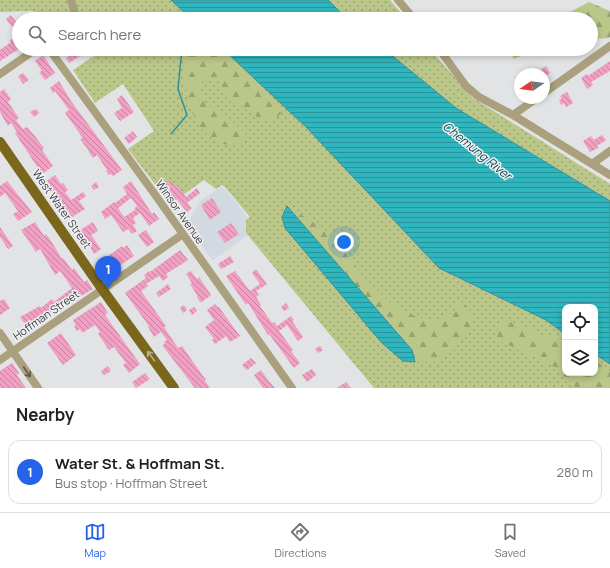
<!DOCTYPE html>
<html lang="en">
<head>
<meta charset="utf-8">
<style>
	:root { --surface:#fff; --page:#f2f2f2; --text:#202124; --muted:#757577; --line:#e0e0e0; --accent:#2563eb }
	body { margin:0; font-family:Manrope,sans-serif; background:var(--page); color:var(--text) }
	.controls { position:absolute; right:12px; bottom:12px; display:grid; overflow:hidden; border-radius:8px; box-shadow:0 2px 6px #0003 }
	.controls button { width:36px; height:36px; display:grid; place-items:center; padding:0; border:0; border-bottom:1px solid var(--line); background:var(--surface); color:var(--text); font:20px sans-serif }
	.compass { position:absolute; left:514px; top:68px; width:36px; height:36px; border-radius:50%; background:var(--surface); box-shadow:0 2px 6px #0003; rotate:257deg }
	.you { position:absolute; left:344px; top:242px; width:14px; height:14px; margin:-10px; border:3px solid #fff; border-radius:50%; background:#1a73e8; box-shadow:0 0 0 6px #1a73e833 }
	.badge { display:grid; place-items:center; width:26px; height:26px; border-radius:50%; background:var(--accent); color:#fff; font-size:13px; font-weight:700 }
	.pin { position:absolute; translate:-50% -33px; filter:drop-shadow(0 1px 2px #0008) }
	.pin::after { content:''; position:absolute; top:21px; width:14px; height:12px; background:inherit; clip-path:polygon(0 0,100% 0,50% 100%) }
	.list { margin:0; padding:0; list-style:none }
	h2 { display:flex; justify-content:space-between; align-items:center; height:52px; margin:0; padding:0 16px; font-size:17px }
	h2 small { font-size:13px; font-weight:400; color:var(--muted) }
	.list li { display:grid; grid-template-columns:26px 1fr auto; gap:12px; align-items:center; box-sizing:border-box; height:64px; margin:0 8px 8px; padding:0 8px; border:1px solid var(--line); border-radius:12px }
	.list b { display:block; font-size:15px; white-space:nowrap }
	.list p { margin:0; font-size:13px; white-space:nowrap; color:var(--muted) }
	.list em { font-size:13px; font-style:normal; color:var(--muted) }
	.icon { flex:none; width:22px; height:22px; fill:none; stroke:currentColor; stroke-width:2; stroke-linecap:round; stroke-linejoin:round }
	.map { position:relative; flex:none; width:610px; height:388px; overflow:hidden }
	.search { position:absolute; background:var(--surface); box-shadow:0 2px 6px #0003; left:12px; right:12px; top:12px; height:44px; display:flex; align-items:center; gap:10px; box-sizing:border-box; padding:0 14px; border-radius:22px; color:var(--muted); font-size:15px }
	.sheet { height:124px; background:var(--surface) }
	nav { display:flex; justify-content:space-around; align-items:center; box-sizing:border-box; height:56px; border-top:1px solid var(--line); background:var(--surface); font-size:11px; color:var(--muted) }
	nav a { display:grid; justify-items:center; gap:2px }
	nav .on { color:var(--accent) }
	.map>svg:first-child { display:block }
	.built { fill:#d2d9e1 }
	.grass { fill:url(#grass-dots) }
	.forest { fill:url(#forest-firs) }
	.water { fill:url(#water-rules); stroke:#339198 }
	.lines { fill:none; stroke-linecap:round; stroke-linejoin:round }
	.stream { stroke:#339198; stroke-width:1.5 }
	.building { fill:url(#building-back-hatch); fill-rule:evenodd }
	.minor { stroke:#aaa07d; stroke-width:8 }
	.major { stroke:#7a671c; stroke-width:10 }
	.oneway { stroke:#bab292 }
	.oneway2 { stroke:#5d5b51 }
	.labels { text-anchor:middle; stroke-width:3; stroke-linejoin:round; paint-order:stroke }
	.street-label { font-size:11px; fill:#3c3d3e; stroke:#eff0f2 }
	.water-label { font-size:12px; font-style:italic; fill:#11494d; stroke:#eff0f2 }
</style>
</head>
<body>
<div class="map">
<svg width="610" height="388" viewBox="0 0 610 388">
	<defs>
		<pattern id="grass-dots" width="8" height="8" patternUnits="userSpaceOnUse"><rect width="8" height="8" fill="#bac789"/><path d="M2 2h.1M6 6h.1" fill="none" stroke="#98a371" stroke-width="1.8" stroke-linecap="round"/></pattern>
		<pattern id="forest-firs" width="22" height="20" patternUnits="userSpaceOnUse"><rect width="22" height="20" fill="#bac789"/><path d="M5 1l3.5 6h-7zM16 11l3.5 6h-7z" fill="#98a371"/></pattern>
		<pattern id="water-rules" width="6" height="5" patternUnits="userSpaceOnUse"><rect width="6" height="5" fill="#2fb5be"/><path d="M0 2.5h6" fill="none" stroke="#29949c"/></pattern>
		<pattern id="building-back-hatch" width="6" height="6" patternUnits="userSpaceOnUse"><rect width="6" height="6" fill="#f39ec3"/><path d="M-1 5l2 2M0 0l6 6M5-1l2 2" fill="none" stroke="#c682a0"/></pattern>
	</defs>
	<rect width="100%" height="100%" fill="#e1e3e5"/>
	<!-- built -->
	<path class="built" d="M221,187L227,191L256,229L213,260L186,226L200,201Z"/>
	<!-- grass -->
	<path class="grass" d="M0,0H68L72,10L68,18L32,11L0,12Z
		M75,0H171L191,19H76L78,13Z
		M328,0H390L406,19H399L393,12L374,19H347Z
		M94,49H223L306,127L546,320L565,334V373H595V354L610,364V388H374L246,233V220L250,217L225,187L222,185L216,189L204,180L170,204L128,149L154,131L123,84L95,103L73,70L97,54Z
		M384,49H405L411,54L436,56L473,98L610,184V201L456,108Z"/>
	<!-- forest -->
	<path class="forest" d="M589,2L610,11V37L609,38L597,39L591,43V19H535L559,18Z
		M515,12L532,19H496L503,14Z
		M183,49H219L283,111L273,122L263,121L243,107L227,100L217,78L198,84L206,104L226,115L246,133L241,147C234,145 223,145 217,142C186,126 185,82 182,51Z
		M508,49H531L525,54L514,59Z
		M287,206L330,233L364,277L389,301L416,317L437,320L452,313L461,301L471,311V327L462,335L455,349L436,362H415L412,350Z
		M499,320L521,324L543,338L557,335L565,341V373H595V361L610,371V388H576L555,367L497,340Z"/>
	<!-- water -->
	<path class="water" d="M171,0H328L347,19H191Z
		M223,49H384L456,108L610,201V364L595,354V307H565V334L546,320L439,268L306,127Z
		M287,206L412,350L415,362L403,361L381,342L285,228L282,217Z"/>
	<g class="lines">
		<!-- stream -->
		<path class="stream" d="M185,19V13
			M171,134L187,115L178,89L182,49"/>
	</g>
	<!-- building -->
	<path class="building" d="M11,15L17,23L12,27L6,19Z
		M19,35V49L0,61V50L11,42L10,40Z
		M77,51L80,56L69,63L66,58Z
		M43,55L55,73L45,80L39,72L42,71L35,61Z
		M610,61V71L591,82L593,85L587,89L581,78L587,74L588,76Z
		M546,66L550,73L544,77V74H534Z
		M23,73L29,80L23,84L18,76Z
		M59,81L71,101L122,170L113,176L111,174L109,175L106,171L107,170L97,155L93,158L88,151H89L80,139L83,138L65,113L69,110L55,91L53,93L50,88Z
		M4,89L11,99L8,102L19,118L16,120L23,129L27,127L34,135L44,148L42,150L53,166L42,174L15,133L17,132L11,123L8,126L0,112V92Z
		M567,92L573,103L566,107L564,103L561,105L559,100L562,99L560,96Z
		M122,95L134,112L120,121L114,113L122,108L117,99Z
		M36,109L39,113L34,117L30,112Z
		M133,131L137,137L129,144L124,138Z
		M602,135L606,140L597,146L598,148L590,152L583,141L591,136L594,140Z
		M55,175L61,184L63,183L68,190L65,192L71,200L83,192L86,196L79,201L85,209L72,217L58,198H56L51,191L53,189L47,181Z
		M170,180L175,187L177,185L186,197L197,188L200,193L187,203L192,208L187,212L174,196L169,200L161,186Z
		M7,181L32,212L18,221L13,214L18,211L5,193L0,197V186Z
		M131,181L152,214L154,212L159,219L149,226L140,213L133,218L136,223L133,225L137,231L132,234L128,229L123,232L111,215L105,219L101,212L114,202L115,203L127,194L123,187ZM131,198L137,206L134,209L135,210L124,217L118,208Z
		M96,182L99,187L94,190L91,186Z
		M212,198L221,212L210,220L201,205Z
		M35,222L44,236L46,234L51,241L62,259L63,258L72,270L74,268L84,282L87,280L93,289L78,298L76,296L47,317L48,318L42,322L41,321L28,329L20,317L40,306L41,308L52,299L54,302L72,288L60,271L55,275L40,249L36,252L21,230Z
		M93,222L98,231L91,235L101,249L94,254L80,230Z
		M231,223L239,234L225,243L217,232Z
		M0,227L13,246L8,249L0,237Z
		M146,230L154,242L147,247L138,235Z
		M127,245L134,256L119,266L121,269L109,278L102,269L112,262L108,256L122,246L123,248Z
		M180,250L188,260L166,274L168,277L163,281L159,276L146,284L148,286L141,291L166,326L164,327L178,348L182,346L191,359L206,380L205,381L210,388H195L162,345L165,344L164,342L167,340L161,332L154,337L148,327L149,326L125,293L146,278L144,275L149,271L150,272Z
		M230,256L234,262L221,269L218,264Z
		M256,269L267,284L256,291L259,295L256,297L261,305L260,306L272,323L274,322L277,326L291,316L294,320L292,321L303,337L298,341L287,325L279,331L293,350L291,351L300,363L294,368L269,334L268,335L248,303L246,305L226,276L235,271L250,291L260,284L252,273Z
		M191,271L197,279L199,277L211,295L202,302H200L197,297V295L190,284L192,283L186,274Z
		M168,284L171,289L159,297L156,293Z
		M4,299L10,308L0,315V301Z
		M101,302L108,313L105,315L140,364L129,373L123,365L126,363L114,347L109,350L98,334L100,332L95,325L82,333L80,329L77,331L74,326L76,325L73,320Z
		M286,303L289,308L284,311L281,307Z
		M215,304L217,307L218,306L240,336L230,342L226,336L215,344L212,340L214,339L205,327L214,320L207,310Z
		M184,305L187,310L183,313L180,308Z
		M194,307L197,311L192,315L189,310Z
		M61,333L76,355L63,365L47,343Z
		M320,346L323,350L318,353L315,349Z
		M251,358L256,363L247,370L242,365Z
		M12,363L19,373L17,375L26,388H0V371Z
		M108,366L111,371L104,375L101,371Z
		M312,369L316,375L307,382L302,375Z
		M261,370L268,380L275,388H263L254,375Z
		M145,373L150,379L136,388L132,382Z
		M346,382L351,388H337Z"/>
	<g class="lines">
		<!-- minor -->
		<path class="minor" d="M71,0L74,10L73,19
			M398,0L414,19
			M49,49L156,196L292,388
			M439,49L466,86L479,97L513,115L610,175
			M0,74L36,49
			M544,93L610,46
			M513,115L537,98
			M592,164L610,151
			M0,333L38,388
			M0,360L183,234"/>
		<!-- major -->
		<path class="major" d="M0,142L102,289L174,388"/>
	</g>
	<!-- one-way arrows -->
	<defs><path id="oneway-shaft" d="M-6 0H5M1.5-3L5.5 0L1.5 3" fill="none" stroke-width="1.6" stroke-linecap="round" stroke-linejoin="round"/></defs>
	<use class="oneway" href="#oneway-shaft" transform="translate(151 356) rotate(-126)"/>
	<use class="oneway2" href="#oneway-shaft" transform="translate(27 372) rotate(56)"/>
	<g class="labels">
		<!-- street labels -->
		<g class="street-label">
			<text transform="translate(62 209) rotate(55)" y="4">West Water Street</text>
			<text transform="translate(180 212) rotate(55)" y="4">Winsor Avenue</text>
			<text transform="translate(46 315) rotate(-35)" y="4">Hoffman Street</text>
		</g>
		<!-- water labels -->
		<g class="water-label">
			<text transform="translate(477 151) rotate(39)" y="4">Chemung River</text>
		</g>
	</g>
</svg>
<div class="controls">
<button><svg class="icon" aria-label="locate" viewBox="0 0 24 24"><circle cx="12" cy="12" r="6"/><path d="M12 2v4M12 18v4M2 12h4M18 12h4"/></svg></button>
<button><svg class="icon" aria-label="layers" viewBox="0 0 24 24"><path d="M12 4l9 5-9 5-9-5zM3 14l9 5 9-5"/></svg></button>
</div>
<svg class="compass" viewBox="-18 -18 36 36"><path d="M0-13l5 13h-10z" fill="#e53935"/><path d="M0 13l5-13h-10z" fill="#757577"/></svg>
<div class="you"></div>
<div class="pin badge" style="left:108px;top:289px">1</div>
<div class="search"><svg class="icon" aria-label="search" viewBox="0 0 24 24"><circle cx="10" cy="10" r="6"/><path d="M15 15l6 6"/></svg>Search here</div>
</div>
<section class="sheet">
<h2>Nearby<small></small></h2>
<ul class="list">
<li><span class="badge">1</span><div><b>Water St. &amp; Hoffman St.</b><p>Bus stop · Hoffman Street</p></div><em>280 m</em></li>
</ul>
</section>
<nav>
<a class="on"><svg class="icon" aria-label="map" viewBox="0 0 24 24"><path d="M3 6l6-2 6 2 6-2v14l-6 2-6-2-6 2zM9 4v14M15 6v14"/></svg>Map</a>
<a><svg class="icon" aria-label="directions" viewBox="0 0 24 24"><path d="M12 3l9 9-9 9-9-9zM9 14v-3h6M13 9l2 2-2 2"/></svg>Directions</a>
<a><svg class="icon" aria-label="saved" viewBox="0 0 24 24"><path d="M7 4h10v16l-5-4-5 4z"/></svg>Saved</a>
</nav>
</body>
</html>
